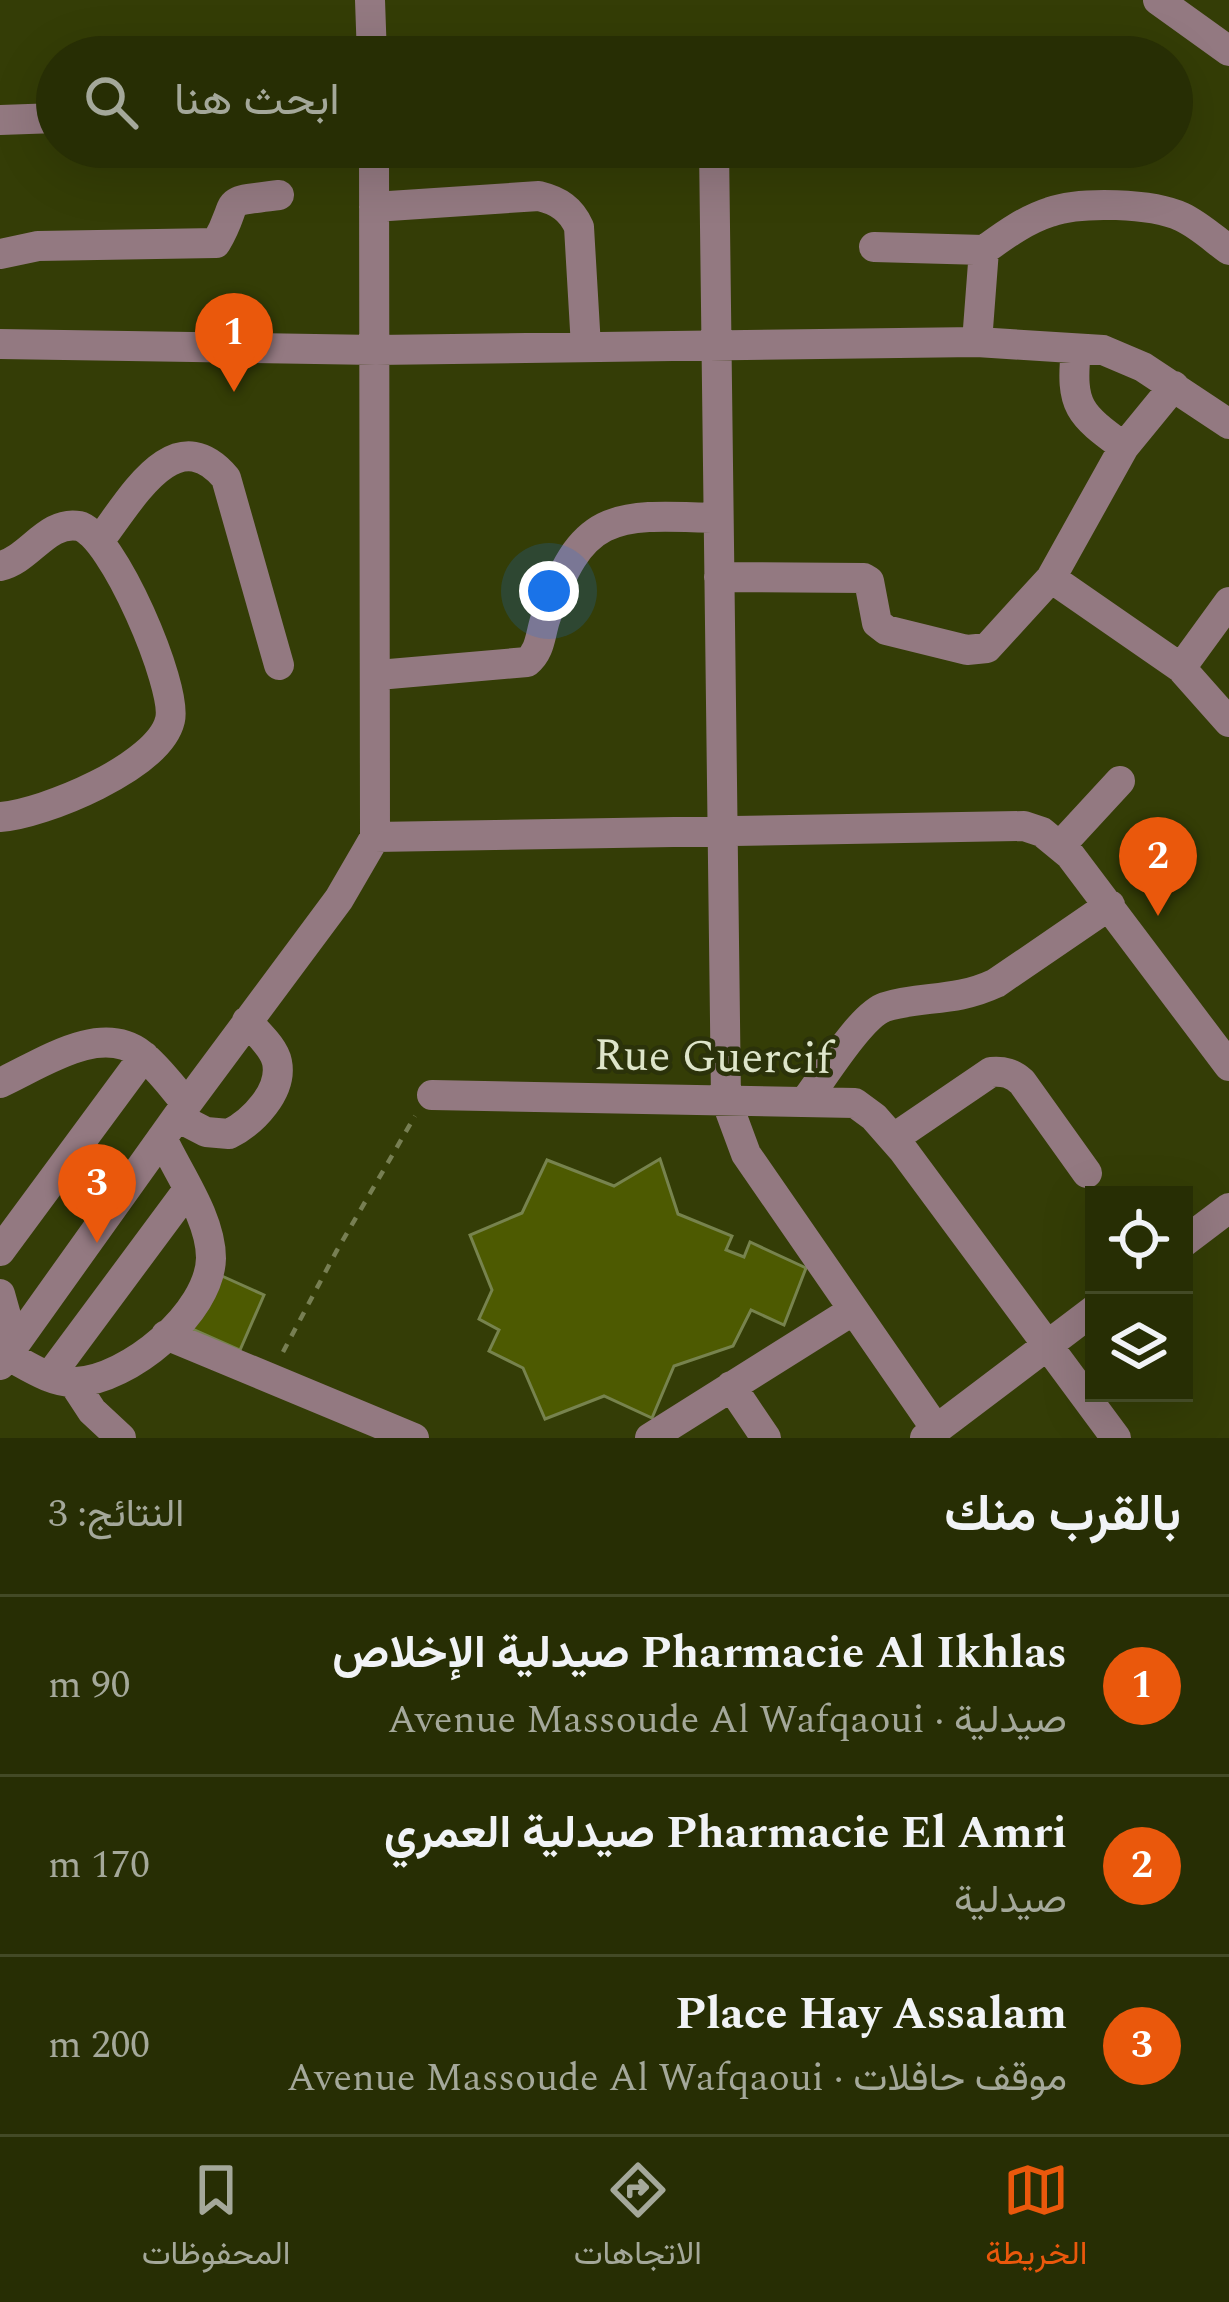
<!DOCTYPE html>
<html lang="ar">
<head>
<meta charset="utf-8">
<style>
	:root { --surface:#272e04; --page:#333a13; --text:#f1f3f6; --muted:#a4a89a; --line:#434a26; --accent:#ea580c }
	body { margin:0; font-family:Spectral,Vazirmatn,serif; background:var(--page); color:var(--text); direction:rtl }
	.controls { position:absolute; right:36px; bottom:36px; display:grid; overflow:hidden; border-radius:0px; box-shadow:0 12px 48px #0002 }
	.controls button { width:108px; height:108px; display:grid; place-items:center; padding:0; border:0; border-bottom:3px solid var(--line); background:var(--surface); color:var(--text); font:60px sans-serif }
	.you { position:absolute; left:549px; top:591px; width:42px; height:42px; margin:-30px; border:9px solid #fff; border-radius:50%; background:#1a73e8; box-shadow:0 0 0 18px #1a73e833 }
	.badge { display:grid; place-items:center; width:78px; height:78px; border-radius:50%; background:var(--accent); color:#fff; font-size:39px; font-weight:700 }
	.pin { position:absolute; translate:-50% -99px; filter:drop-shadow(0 3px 6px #0008) }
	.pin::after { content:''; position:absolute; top:63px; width:42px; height:36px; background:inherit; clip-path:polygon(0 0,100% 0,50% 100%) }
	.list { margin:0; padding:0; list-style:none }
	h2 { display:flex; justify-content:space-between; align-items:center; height:156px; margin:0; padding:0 48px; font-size:51px }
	h2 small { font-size:39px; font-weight:400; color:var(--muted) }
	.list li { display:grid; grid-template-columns:78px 1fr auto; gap:36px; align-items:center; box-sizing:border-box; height:180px; padding:0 48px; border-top:3px solid var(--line) }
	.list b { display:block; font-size:45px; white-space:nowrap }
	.list p { margin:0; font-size:39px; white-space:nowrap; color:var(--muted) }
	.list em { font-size:39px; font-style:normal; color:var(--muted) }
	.icon { flex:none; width:66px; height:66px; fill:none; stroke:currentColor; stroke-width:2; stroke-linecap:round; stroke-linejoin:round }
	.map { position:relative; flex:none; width:1229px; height:1438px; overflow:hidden; direction:ltr }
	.search { position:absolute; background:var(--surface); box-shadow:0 12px 48px #0002; left:36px; right:36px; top:36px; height:132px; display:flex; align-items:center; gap:30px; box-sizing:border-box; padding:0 42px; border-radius:66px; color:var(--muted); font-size:45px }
	.sheet { height:696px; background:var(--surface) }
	nav { display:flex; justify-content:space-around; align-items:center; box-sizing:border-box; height:168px; border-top:3px solid var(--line); background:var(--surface); font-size:33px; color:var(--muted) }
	nav a { display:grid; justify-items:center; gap:6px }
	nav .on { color:var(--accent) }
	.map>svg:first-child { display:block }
	.building { fill:#4d5a01; stroke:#77834e; stroke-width:3 }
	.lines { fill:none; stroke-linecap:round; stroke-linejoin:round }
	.path { stroke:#777f53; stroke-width:4.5; stroke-dasharray:9 9; stroke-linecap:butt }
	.minor { stroke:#937981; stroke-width:30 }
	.labels { text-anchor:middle; stroke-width:9; stroke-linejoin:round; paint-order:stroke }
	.street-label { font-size:45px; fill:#dee5ca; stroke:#2b320a }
</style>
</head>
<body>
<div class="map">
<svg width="1229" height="1438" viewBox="0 0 1229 1438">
	<rect width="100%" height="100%" fill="#343d06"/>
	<!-- building -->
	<path class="building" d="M660,1159L678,1214L732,1236L726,1250L744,1257L750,1242L806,1268L784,1325L751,1310L733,1346L674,1366L652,1418L604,1396L545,1419L523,1368L489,1351L499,1330L479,1319L492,1290L470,1235L522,1213L547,1160L614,1186Z
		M213,1272L264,1295L240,1350L188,1327Z"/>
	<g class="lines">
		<!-- path -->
		<path class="path" d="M283,1352L336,1252L415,1116"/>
		<!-- minor -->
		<path class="minor" d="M370,0L372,57
			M1158,0L1229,51
			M0,120L57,118
			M714,147L726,1100L746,1154L936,1429
			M374,207L539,196C559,201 571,209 579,227L586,347
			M874,247L984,250
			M0,254L38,246L216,243C243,197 215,203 279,195
			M977,342L984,250C1005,235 1025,220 1050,212C1081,201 1152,203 1182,217C1199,225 1214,239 1229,250
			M0,344L376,350L977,342L1103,350L1143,367L1229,424
			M1076,349C1070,407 1079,414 1124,447
			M1174,386L1124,447L1051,578L1181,668L1229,722
			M100,540C131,500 175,417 226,478L279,665
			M0,566C29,560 47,520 79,526C112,533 178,687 170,720C159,767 43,814 0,817
			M719,577L864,578L869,581L877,623L886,630L967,650L987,648L1051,578
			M1181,668L1229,602
			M378,675L527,662C540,652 540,636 545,620C581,511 613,514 717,518
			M375,837L1024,826L1042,832L1070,855L1229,1066
			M1060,846L1120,781
			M0,1083C40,1065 100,1022 141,1054C158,1067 172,1087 186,1103
			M432,1095L855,1103L874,1117L903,1150L1116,1438
			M806,1100C823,1078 861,1015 885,1007C924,995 953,1003 996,983L1110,905
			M177,1117L206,1132L229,1134C253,1122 283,1091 277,1062C274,1047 257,1033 247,1021
			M894,1138L991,1072C1004,1071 1012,1073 1022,1082L1087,1173
			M1184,1242L1229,1208
			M0,1251L144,1056
			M0,1294L7,1319V1355C28,1366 52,1383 76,1382C128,1380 210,1313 211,1258C211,1218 178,1173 162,1138
			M166,1335L414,1438
			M0,1365L177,1117L339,899L375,837L374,147
			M49,1377L187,1191
			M73,1382L92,1411L121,1438
			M731,1386L766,1438
			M650,1438L852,1311
			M925,1438L1094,1310"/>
	</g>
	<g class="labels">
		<!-- street labels -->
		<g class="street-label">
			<text transform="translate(713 1055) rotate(1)" y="16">Rue Guercif</text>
		</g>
	</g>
</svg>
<div class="controls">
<button><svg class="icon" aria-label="locate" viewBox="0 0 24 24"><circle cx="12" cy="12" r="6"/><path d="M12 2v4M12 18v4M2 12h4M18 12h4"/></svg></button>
<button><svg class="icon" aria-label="layers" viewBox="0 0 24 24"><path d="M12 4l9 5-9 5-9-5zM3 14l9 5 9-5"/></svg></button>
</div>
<div class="you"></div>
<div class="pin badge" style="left:234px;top:392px">1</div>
<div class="pin badge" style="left:1158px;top:916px">2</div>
<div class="pin badge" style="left:97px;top:1243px">3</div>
<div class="search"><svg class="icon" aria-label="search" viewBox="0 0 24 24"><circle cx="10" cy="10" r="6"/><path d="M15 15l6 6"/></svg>ابحث هنا</div>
</div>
<section class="sheet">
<h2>بالقرب منك<small>النتائج: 3</small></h2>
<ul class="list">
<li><span class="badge">1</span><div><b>Pharmacie Al Ikhlas صيدلية الإخلاص</b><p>صيدلية · Avenue Massoude Al Wafqaoui</p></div><em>90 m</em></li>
<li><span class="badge">2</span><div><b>Pharmacie El Amri صيدلية العمري</b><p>صيدلية</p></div><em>170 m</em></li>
<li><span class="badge">3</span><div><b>Place Hay Assalam</b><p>موقف حافلات · Avenue Massoude Al Wafqaoui</p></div><em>200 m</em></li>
</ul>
</section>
<nav>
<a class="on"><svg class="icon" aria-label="map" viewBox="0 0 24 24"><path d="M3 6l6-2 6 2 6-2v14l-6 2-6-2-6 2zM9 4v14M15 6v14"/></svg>الخريطة</a>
<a><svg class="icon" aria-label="directions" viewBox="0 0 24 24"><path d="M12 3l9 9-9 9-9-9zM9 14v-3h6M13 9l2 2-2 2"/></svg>الاتجاهات</a>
<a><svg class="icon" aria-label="saved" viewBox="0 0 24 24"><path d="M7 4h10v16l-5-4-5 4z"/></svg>المحفوظات</a>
</nav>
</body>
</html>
